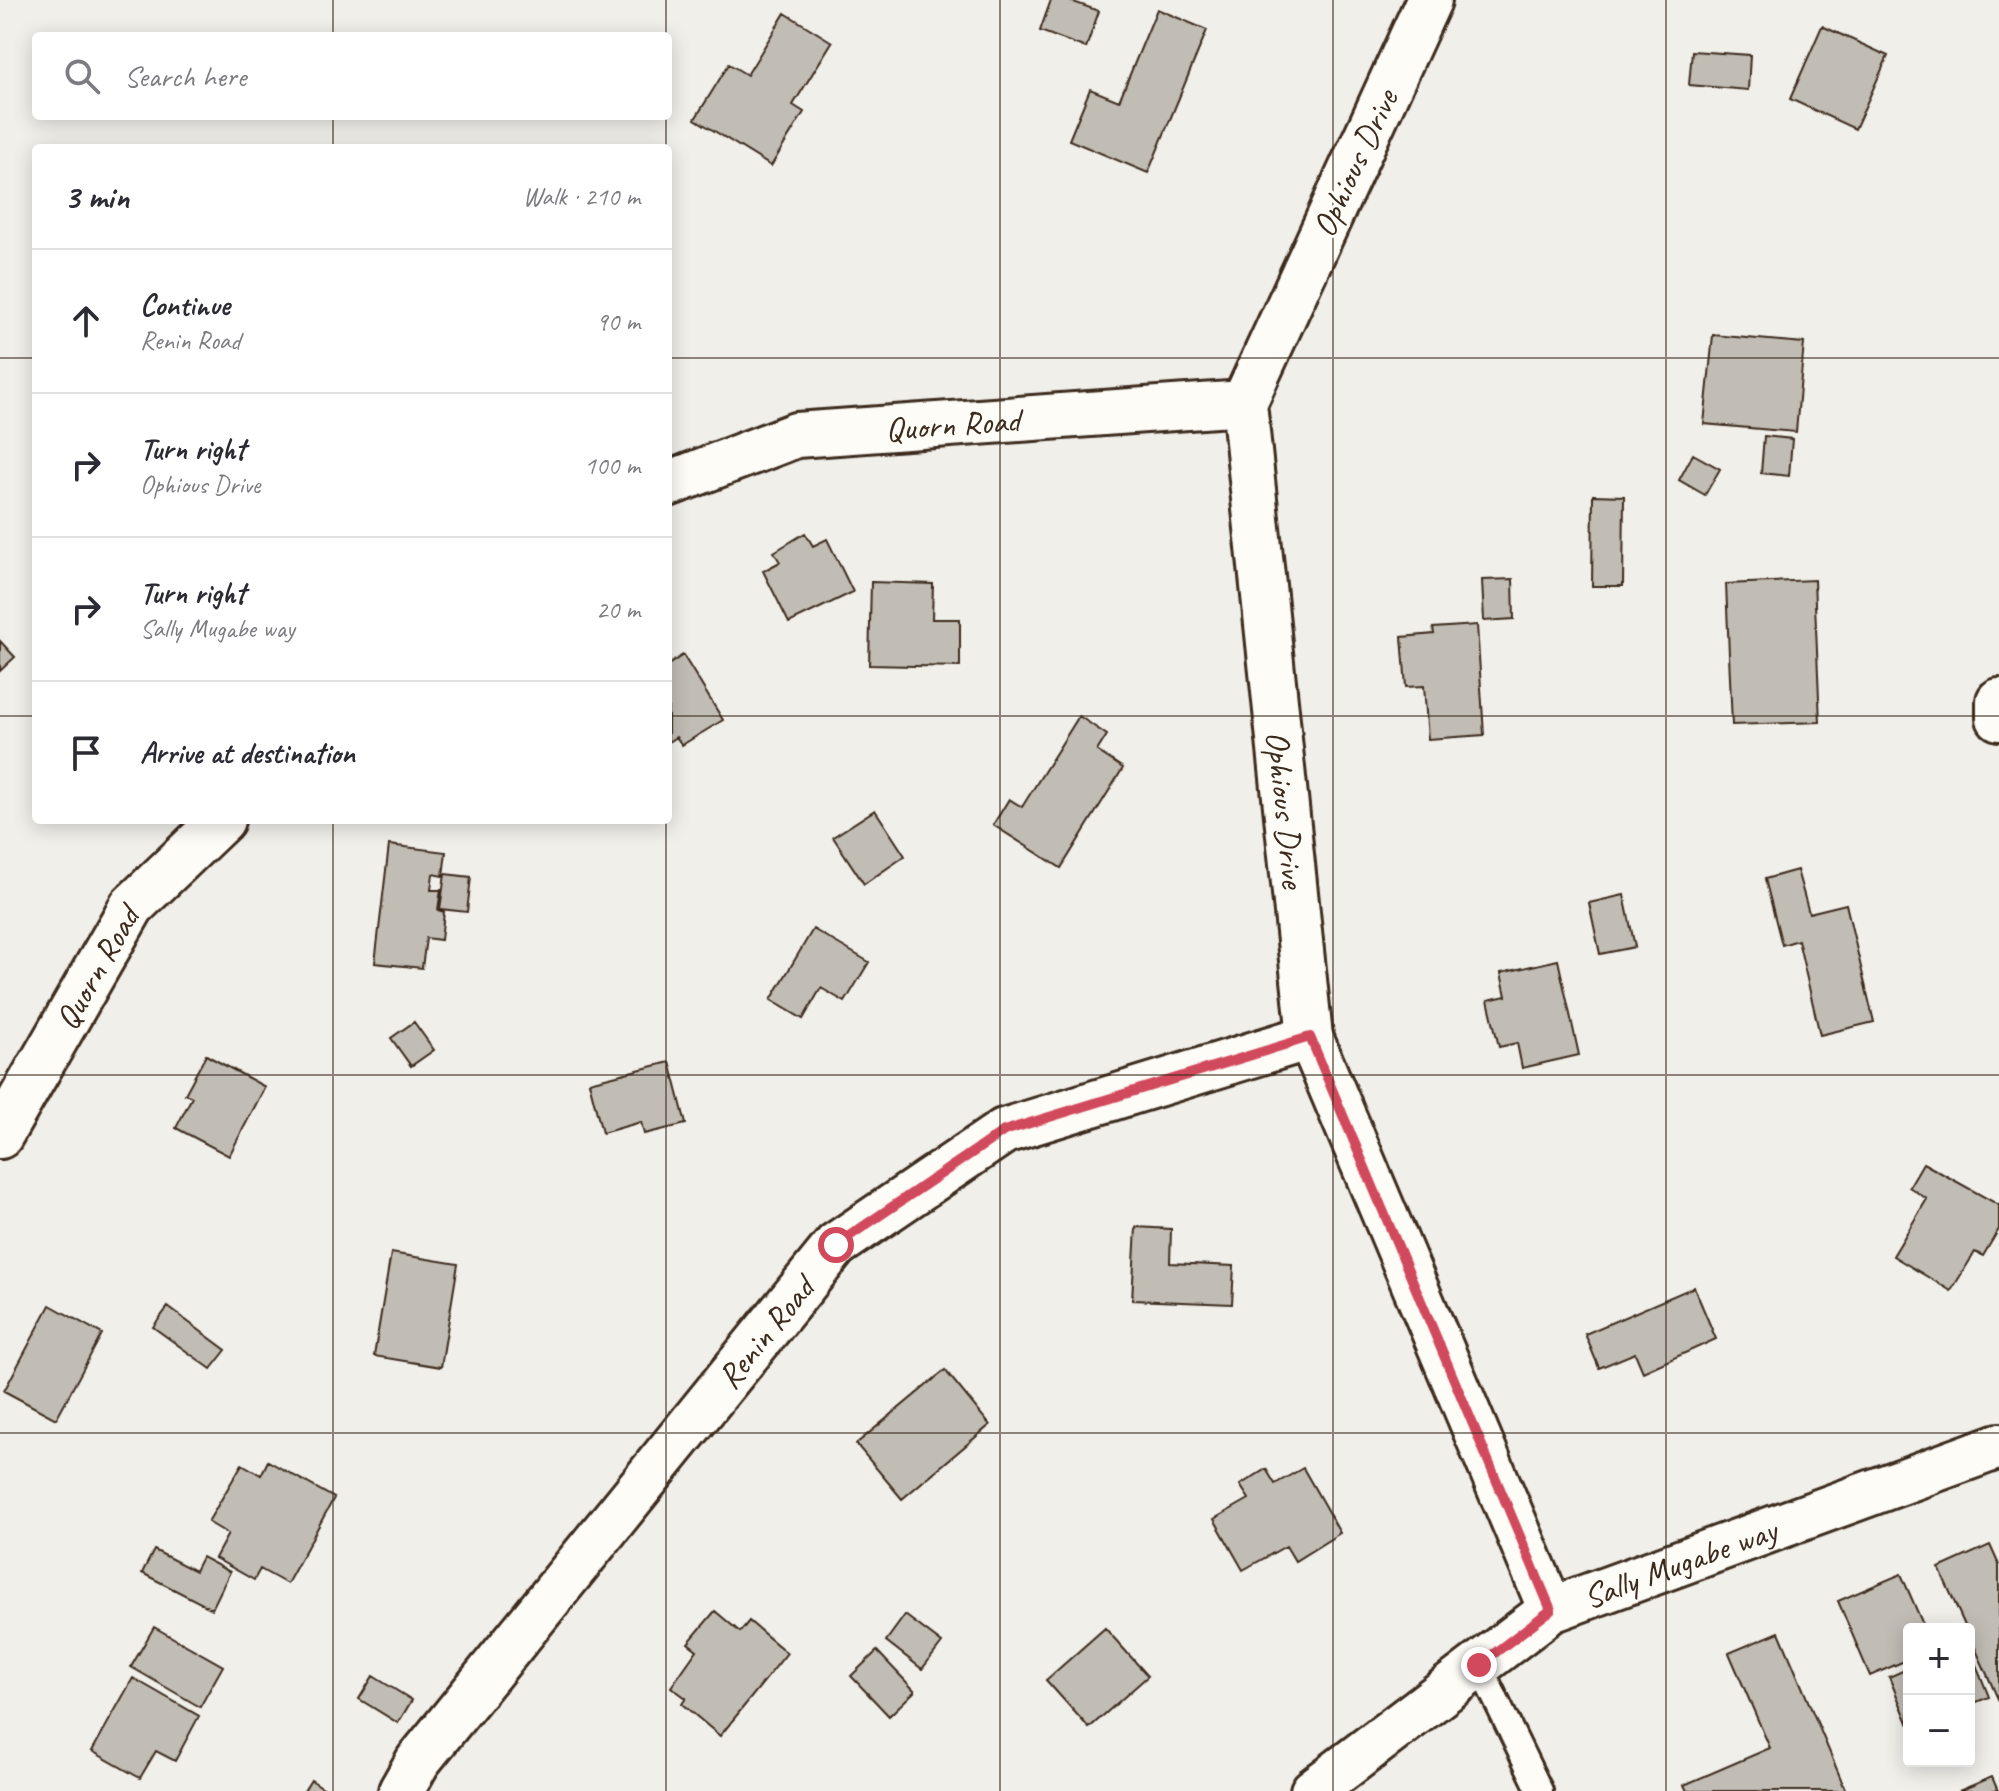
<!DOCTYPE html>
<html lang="en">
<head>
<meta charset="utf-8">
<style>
	:root { --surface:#fff; --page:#f2f2f3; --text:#2b2b33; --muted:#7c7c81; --line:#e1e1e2 }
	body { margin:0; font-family:Caveat,sans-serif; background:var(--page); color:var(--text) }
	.controls { position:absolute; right:24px; bottom:24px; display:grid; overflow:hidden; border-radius:8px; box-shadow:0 4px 20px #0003 }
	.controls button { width:72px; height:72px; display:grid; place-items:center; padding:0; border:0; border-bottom:2px solid var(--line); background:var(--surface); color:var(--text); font:40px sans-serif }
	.stop { position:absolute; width:24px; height:24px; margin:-18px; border:6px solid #d1495b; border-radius:50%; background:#fff }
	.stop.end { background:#d1495b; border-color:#fff; box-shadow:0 2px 8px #0008 }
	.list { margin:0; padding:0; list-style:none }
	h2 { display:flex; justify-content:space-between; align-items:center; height:104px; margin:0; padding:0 32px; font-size:34px }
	h2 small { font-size:26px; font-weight:400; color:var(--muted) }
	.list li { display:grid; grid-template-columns:52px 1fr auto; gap:24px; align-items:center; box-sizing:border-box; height:144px; padding:0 32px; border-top:2px solid var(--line) }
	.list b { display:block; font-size:30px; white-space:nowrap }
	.list p { margin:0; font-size:26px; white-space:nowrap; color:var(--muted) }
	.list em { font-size:26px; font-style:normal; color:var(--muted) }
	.icon { flex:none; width:44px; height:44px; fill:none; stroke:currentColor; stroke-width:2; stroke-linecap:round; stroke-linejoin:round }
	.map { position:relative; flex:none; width:1999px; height:1791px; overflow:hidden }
	.search { position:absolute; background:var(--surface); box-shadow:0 4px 20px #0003; left:32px; top:32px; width:640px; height:88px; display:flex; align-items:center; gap:20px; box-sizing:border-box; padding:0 28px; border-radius:8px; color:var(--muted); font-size:30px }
	.panel { position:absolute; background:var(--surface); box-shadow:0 4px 20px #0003; left:32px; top:144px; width:640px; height:680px; border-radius:8px }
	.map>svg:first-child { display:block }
	.building { fill:#c1bcb4; stroke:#3b2a1e; stroke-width:2 }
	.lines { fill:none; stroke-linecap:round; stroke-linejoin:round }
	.service-casing { stroke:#3b2a1e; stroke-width:30 }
	.minor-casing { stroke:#3b2a1e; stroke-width:50 }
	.service { stroke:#fdfcf7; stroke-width:24 }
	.minor { stroke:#fdfcf7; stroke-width:44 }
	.route { stroke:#d1495b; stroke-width:10 }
	.grid { fill:none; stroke:#3b2a1e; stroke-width:2; stroke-opacity:0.55 }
	.labels { text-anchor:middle; stroke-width:6; stroke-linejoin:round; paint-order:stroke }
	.street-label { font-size:34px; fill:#3b2a1e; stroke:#fdfcf7 }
</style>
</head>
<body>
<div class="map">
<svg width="1999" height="1791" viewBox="0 0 1999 1791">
	<rect width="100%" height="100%" fill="#f1efea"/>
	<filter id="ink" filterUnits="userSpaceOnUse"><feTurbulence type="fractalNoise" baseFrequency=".0125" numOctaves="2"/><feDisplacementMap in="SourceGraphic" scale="16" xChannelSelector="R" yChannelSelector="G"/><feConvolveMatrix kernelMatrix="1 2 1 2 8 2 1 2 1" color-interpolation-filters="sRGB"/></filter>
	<g filter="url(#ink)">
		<!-- building -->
		<path class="building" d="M1051,0H1068L1099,11L1086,48L1040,31Z
			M1157,9L1207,30L1148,173L1069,140L1090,89L1119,101Z
			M785,13L832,42L793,105L804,112L771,166L695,119L729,64L747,75Z
			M1822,26L1888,56L1855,129L1790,99Z
			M1692,51L1750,55L1748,90L1689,85Z
			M1713,335L1804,343L1796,432L1704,424Z
			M1764,436L1792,439L1789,476L1761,473Z
			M1693,454L1720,469L1705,495L1679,480Z
			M1593,495L1624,496L1623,586H1592Z
			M805,533L813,546L827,539L853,592L789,623L763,571L780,562L774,552Z
			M1513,579L1514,619L1484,621L1482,580Z
			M1814,580L1820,722L1732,725L1726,584Z
			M871,582L933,584L932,619H960V667L869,665Z
			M1477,625L1484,735L1428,739L1424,686L1406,687L1402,637L1434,634L1433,628Z
			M0,641L15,657L0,671Z
			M683,655L723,720L682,745L676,737L668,742V665Z
			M1079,716L1107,735L1097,751L1123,768L1061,868L993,825L1009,799L1022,807Z
			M875,810L905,856L864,884L833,837Z
			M389,845L446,852L443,876L433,874L431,890H441L438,910L444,912L441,940L426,938L422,968L375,963Z
			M1797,870L1809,913L1846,904L1874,1022L1820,1035L1798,940L1782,945L1765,879Z
			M445,874L471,877L467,912L440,909Z
			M1624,895L1635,947L1600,954L1589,903Z
			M813,929L869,962L845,1002L821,988L803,1019L771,1000Z
			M1558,960L1579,1055L1522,1068L1517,1043L1499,1047L1488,1000L1506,996L1501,973Z
			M414,1022L434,1050L411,1066L391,1038Z
			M206,1055L265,1087L229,1156L176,1128L192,1097L185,1094Z
			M670,1062L686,1124L644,1134L641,1122L602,1133L589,1082Z
			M1923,1163L1999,1205V1229L1983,1256L1975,1252L1951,1291L1893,1256L1927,1199L1909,1187Z
			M1136,1227L1171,1229L1170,1263L1234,1266L1232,1304L1132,1300Z
			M391,1253L458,1264L441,1367L374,1356Z
			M1694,1287L1716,1339L1643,1372L1635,1353L1599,1368L1585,1334Z
			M50,1305L102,1334L56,1419L4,1391Z
			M168,1307L226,1350L211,1369L153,1327Z
			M945,1370L990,1425L902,1499L856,1444Z
			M268,1461L334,1498L287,1584L260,1569L254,1580L215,1558L228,1534L208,1522L242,1464L261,1475Z
			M1303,1468L1340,1533L1295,1561L1286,1546L1243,1570L1214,1519L1249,1499L1240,1485L1266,1469L1275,1484Z
			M1990,1545L1999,1565V1701L1939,1568Z
			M154,1550L195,1571L202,1557L230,1572L212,1609L142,1573Z
			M1901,1574L1925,1629H1909V1659L1870,1676L1838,1601Z
			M715,1611L740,1632L749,1621L787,1653L720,1736L682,1704L686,1698L671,1687L697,1650L688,1643Z
			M905,1615L942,1643L922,1669L886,1641Z
			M154,1627L223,1666L200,1707L131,1667Z
			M1105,1628L1148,1676L1089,1728L1046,1680Z
			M1779,1632L1846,1791H1687L1684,1785L1770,1748L1729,1653Z
			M1969,1647L1989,1697L1969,1705Z
			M877,1651L915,1691L889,1716L851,1676Z
			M1909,1668V1725L1889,1677Z
			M373,1676L412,1700L398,1723L359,1699Z
			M133,1678L199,1716L175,1761L156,1751L140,1778L92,1751Z
			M1992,1777L1998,1791H1959Z
			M311,1780L328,1791H304Z"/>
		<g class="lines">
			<defs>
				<path id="service" d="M1479,1665L1540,1791"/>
				<g id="minor">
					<path id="s1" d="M1429,0L1244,403L1310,1037L1551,1610"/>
					<path id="s2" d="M668,484L796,435L1244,403"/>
					<path d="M1999,701V718"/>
					<path id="s3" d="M0,1136L132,906L222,820"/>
					<path id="s4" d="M401,1791L418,1761L836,1245L1004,1131L1310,1037"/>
					<path id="s5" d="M1313,1791L1551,1610L1999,1446"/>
				</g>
			</defs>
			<!-- service casing -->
			<use href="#service" class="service-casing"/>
			<!-- minor casing -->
			<use href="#minor" class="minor-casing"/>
			<!-- service -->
			<use href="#service" class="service"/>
			<!-- minor -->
			<use href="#minor" class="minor"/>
		</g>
	</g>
	<g class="lines" filter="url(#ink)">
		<!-- route -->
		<path class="route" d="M836,1245L1004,1131L1310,1037L1551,1610L1479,1665"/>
	</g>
	<!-- grid -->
	<path class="grid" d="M333,0V36M666,0V36M1000,0V1791M1333,0V1791M1666,0V1791M333,116V148M666,116V148M0,358H36M668,358H1999M0,716H36M668,716H1999M333,820V1791M666,820V1791M0,1075H1999M0,1433H1999"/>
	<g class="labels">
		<!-- street labels -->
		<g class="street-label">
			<text transform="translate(1354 163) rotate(-65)" y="12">Ophious Drive</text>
			<text dy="12" stroke="none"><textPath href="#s2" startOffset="294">Quorn Road</textPath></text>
			<text dy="12" stroke="none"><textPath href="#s1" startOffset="852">Ophious Drive</textPath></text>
			<text dy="12" stroke="none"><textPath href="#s3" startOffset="194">Quorn Road</textPath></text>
			<text dy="12" stroke="none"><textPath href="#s4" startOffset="586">Renin Road</textPath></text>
			<text dy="12" stroke="none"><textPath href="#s5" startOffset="436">Sally Mugabe way</textPath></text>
		</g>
	</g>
</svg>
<div class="controls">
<button>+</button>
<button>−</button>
</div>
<div class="stop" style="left:836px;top:1245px"></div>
<div class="stop end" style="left:1479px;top:1665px"></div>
<div class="search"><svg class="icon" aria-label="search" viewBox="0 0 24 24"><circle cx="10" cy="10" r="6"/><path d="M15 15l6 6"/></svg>Search here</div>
<section class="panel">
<h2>3 min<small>Walk · 210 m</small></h2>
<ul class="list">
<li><svg class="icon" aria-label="ahead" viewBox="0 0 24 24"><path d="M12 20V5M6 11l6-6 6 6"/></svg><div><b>Continue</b><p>Renin Road</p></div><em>90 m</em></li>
<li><svg class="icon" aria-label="right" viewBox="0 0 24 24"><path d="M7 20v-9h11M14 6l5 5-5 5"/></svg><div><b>Turn right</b><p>Ophious Drive</p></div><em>100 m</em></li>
<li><svg class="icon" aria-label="right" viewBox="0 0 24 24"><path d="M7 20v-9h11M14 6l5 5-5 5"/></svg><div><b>Turn right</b><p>Sally Mugabe way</p></div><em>20 m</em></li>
<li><svg class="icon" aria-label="arrive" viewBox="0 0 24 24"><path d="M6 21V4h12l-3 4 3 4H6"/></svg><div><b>Arrive at destination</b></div></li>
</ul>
</section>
</div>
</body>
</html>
